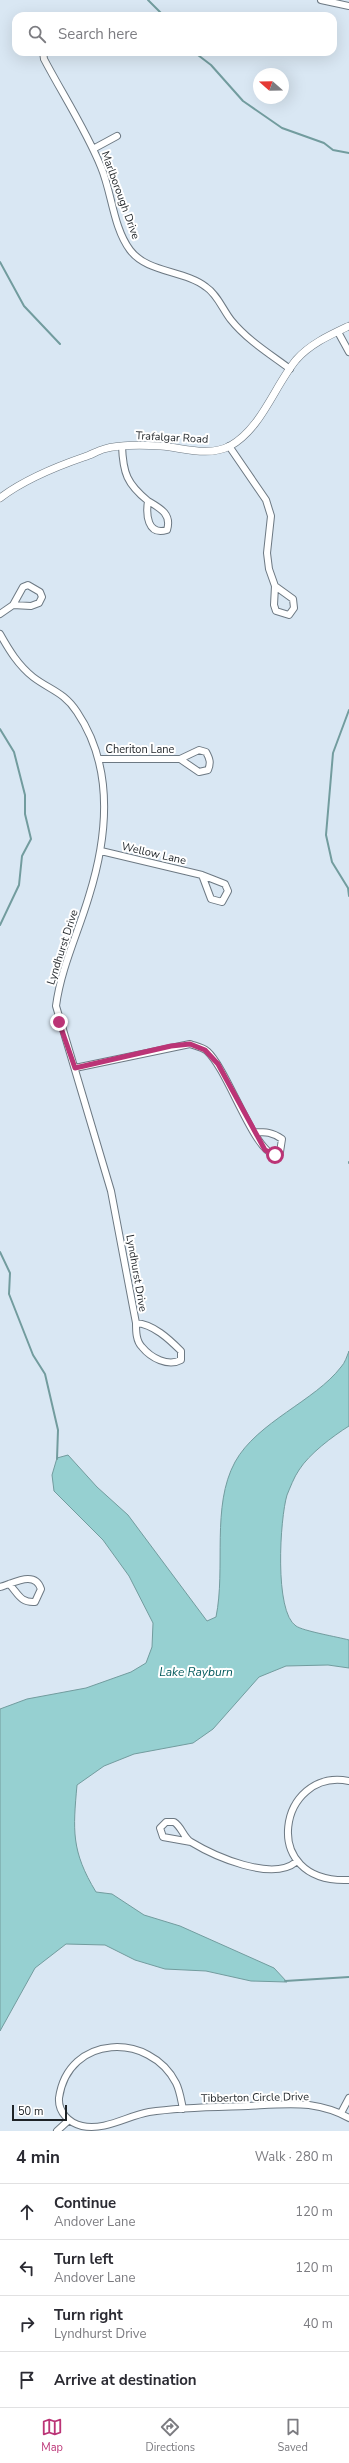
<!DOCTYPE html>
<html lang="en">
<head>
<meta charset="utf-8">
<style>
	:root { --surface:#fff; --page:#f2f2f3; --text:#2b2b33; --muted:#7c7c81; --line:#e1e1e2; --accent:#bb3476 }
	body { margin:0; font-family:"Nunito Sans",sans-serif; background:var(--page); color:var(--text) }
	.compass { position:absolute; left:253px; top:68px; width:36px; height:36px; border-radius:50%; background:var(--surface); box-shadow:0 4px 16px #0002; rotate:290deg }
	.scale { position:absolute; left:12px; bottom:10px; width:55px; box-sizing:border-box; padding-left:4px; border:2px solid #1e2327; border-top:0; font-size:11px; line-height:14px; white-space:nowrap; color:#1e2327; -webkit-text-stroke:3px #fff; paint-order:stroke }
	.stop { position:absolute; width:12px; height:12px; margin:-9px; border:3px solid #bb3476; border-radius:50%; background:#fff }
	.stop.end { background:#bb3476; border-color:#fff; box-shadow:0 1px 4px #0008 }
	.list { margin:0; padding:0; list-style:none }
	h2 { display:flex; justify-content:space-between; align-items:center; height:52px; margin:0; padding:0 16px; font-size:17px }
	h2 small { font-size:13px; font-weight:400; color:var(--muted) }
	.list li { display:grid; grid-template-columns:26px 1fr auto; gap:12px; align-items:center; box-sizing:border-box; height:56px; padding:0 16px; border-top:1px solid var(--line) }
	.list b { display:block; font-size:15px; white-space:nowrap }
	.list p { margin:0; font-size:13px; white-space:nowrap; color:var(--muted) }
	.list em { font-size:13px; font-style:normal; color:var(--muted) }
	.icon { flex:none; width:22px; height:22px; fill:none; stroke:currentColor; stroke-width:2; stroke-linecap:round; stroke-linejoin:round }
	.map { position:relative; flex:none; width:349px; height:2131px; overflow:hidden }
	.search { position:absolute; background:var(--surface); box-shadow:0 4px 16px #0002; left:12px; right:12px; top:12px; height:44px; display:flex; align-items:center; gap:10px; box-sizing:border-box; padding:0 14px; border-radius:12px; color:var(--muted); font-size:15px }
	.sheet { height:276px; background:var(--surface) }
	nav { display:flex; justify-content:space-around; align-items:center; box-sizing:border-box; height:56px; border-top:1px solid var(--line); background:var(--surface); font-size:11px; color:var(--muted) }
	nav a { display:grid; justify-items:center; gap:2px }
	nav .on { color:var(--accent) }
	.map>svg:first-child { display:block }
	.water { fill:#96d0d1; stroke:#729c9e }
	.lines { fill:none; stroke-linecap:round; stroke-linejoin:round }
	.stream { stroke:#729c9e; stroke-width:2 }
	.minor-casing { stroke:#6d7983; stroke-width:8 }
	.tertiary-casing { stroke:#6d7983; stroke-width:8 }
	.minor { stroke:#fff; stroke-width:6 }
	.tertiary { stroke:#fff; stroke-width:7 }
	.route { stroke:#bb3476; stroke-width:5 }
	.labels { text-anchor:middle; stroke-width:4; stroke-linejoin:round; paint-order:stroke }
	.street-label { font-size:11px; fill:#1e2327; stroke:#fff }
	.water-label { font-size:12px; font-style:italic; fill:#055b5e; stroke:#fff }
</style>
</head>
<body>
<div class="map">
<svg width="349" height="2131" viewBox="0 0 349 2131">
	<rect width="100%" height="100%" fill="#d9e7f3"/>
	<!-- water -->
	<path class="water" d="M349,1351V1426C333,1436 309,1454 299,1470C294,1477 290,1488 287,1495C280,1518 274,1612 296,1626C303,1631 338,1637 349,1640V1668L328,1665L286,1666L259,1677L213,1729L193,1743L134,1754L104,1766L77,1785C73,1830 71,1851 96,1892L112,1894L144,1915L180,1926L274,1968L287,1982L251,1981L206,1971L165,1969L135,1960L105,1945L66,1944L35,1968L0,2031V1709L27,1699L86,1688L131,1672L146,1663L152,1647L153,1623L129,1576L103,1540L54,1491L52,1475L57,1458L68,1455L97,1487L128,1515L207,1621L216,1617C226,1568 211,1506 235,1462C257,1422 315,1401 341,1367C345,1363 347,1356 349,1351Z"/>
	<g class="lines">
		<!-- stream -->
		<path class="stream" d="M148,0L164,16
			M194,52L211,65L243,101L282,128L324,143L333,150L349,153
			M0,262L24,306L60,344
			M349,710L333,753L326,835L332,862L348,888L349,896
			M0,729L14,752L25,795V814L31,839L22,856L19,885L0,925
			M349,1162V1163
			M0,1252L10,1273L9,1294L33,1355L45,1374L58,1430L57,1459
			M285,1981L349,1977"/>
		<defs>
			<path id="minor" d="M321,0L349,6
				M43,52L44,59C63,95 86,130 101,167C112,193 113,227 130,250C147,273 184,270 206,287C217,294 223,310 231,320C247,340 270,354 290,369
				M93,149L117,136
				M338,332L349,352
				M122,446C123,473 127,484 148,501C146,514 147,536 167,530C172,514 160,508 148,501
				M229,446L266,500L271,516L267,553L269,569L275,586L274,605L276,611L289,615L294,608L293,599L275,586
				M0,614L13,605L23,587L28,585L40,592L42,597L39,603L31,606L13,605
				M0,634C9,650 18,665 33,677C50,690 64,692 77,712C114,767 108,835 89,896C78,933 61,968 56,1006L111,1191L136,1323C153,1324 169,1339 181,1351V1360C168,1367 151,1358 142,1347C136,1341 136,1331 136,1323
				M100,759H180L199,772L208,770C211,763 210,759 206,752L199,750L180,759
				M101,851L202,875L211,899L222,902L228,891L225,884L202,875
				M75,1068L190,1044C195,1046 202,1047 207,1051C228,1070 253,1150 275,1155L280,1152L282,1139C272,1132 266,1132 254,1132
				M0,1587C14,1583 35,1570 41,1589L35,1602C20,1603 18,1593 9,1584
				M349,1781C279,1767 257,1884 349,1880
				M191,1842L163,1837L160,1828L166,1822H174C182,1827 183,1837 191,1842C214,1856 272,1882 296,1862
				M183,2109C181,2100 180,2091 176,2083C150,2032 68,2034 59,2098C58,2112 69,2123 82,2126C105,2131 127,2116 149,2112C182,2107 215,2107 248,2106C268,2105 289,2103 309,2105C323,2107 337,2111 349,2118
				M341,2113L349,2098
				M57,2131L69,2120"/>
			<path id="tertiary" d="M0,498C25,479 55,467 84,457C91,455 97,451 104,449C121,444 143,445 161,446C184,448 208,457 230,446C261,429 274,387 296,360C310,344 330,335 349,326"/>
		</defs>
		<!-- minor casing -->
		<use href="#minor" class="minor-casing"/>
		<!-- tertiary casing -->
		<use href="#tertiary" class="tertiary-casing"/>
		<!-- minor -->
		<use href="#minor" class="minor"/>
		<!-- tertiary -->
		<use href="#tertiary" class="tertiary"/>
	</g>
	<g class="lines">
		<!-- route -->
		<path class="route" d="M59,1022L75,1068L171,1046L190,1044L205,1050L218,1064L265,1150L275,1155"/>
	</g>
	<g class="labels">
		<!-- street labels -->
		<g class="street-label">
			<text transform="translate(121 195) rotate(70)" y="4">Marlborough Drive</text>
			<text transform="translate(172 437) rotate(3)" y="4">Trafalgar Road</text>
			<text x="140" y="753">Cheriton Lane</text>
			<text transform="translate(154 853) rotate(13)" y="4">Wellow Lane</text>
			<text transform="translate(62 947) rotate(-72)" y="4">Lyndhurst Drive</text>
			<text transform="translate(137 1273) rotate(80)" y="4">Lyndhurst Drive</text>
			<text transform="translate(255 2097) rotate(-1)" y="4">Tibberton Circle Drive</text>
		</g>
		<!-- water labels -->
		<g class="water-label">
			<text x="196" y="1676">Lake Rayburn</text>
		</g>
	</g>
</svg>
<svg class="compass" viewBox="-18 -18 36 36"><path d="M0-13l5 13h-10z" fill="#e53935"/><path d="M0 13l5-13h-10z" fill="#7c7c81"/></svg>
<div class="scale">50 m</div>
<div class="stop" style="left:275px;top:1155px"></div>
<div class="stop end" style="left:59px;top:1022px"></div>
<div class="search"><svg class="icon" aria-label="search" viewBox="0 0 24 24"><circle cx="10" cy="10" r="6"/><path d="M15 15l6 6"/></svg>Search here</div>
</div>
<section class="sheet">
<h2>4 min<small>Walk · 280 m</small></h2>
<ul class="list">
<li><svg class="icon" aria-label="ahead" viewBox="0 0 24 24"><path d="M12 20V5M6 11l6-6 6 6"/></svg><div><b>Continue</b><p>Andover Lane</p></div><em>120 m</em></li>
<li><svg class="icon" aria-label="left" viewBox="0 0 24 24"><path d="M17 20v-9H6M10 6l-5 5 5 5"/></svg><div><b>Turn left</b><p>Andover Lane</p></div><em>120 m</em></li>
<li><svg class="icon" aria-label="right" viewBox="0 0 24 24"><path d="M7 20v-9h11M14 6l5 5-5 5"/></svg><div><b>Turn right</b><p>Lyndhurst Drive</p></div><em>40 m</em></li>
<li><svg class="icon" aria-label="arrive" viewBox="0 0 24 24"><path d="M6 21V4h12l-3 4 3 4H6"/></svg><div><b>Arrive at destination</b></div></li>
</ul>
</section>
<nav>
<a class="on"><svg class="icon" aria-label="map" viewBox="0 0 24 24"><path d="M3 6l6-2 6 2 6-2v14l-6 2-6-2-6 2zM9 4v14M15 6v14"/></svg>Map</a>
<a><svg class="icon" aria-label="directions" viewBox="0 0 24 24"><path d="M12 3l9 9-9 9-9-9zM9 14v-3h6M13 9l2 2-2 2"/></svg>Directions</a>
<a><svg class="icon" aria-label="saved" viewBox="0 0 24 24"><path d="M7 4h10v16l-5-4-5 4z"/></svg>Saved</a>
</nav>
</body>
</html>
